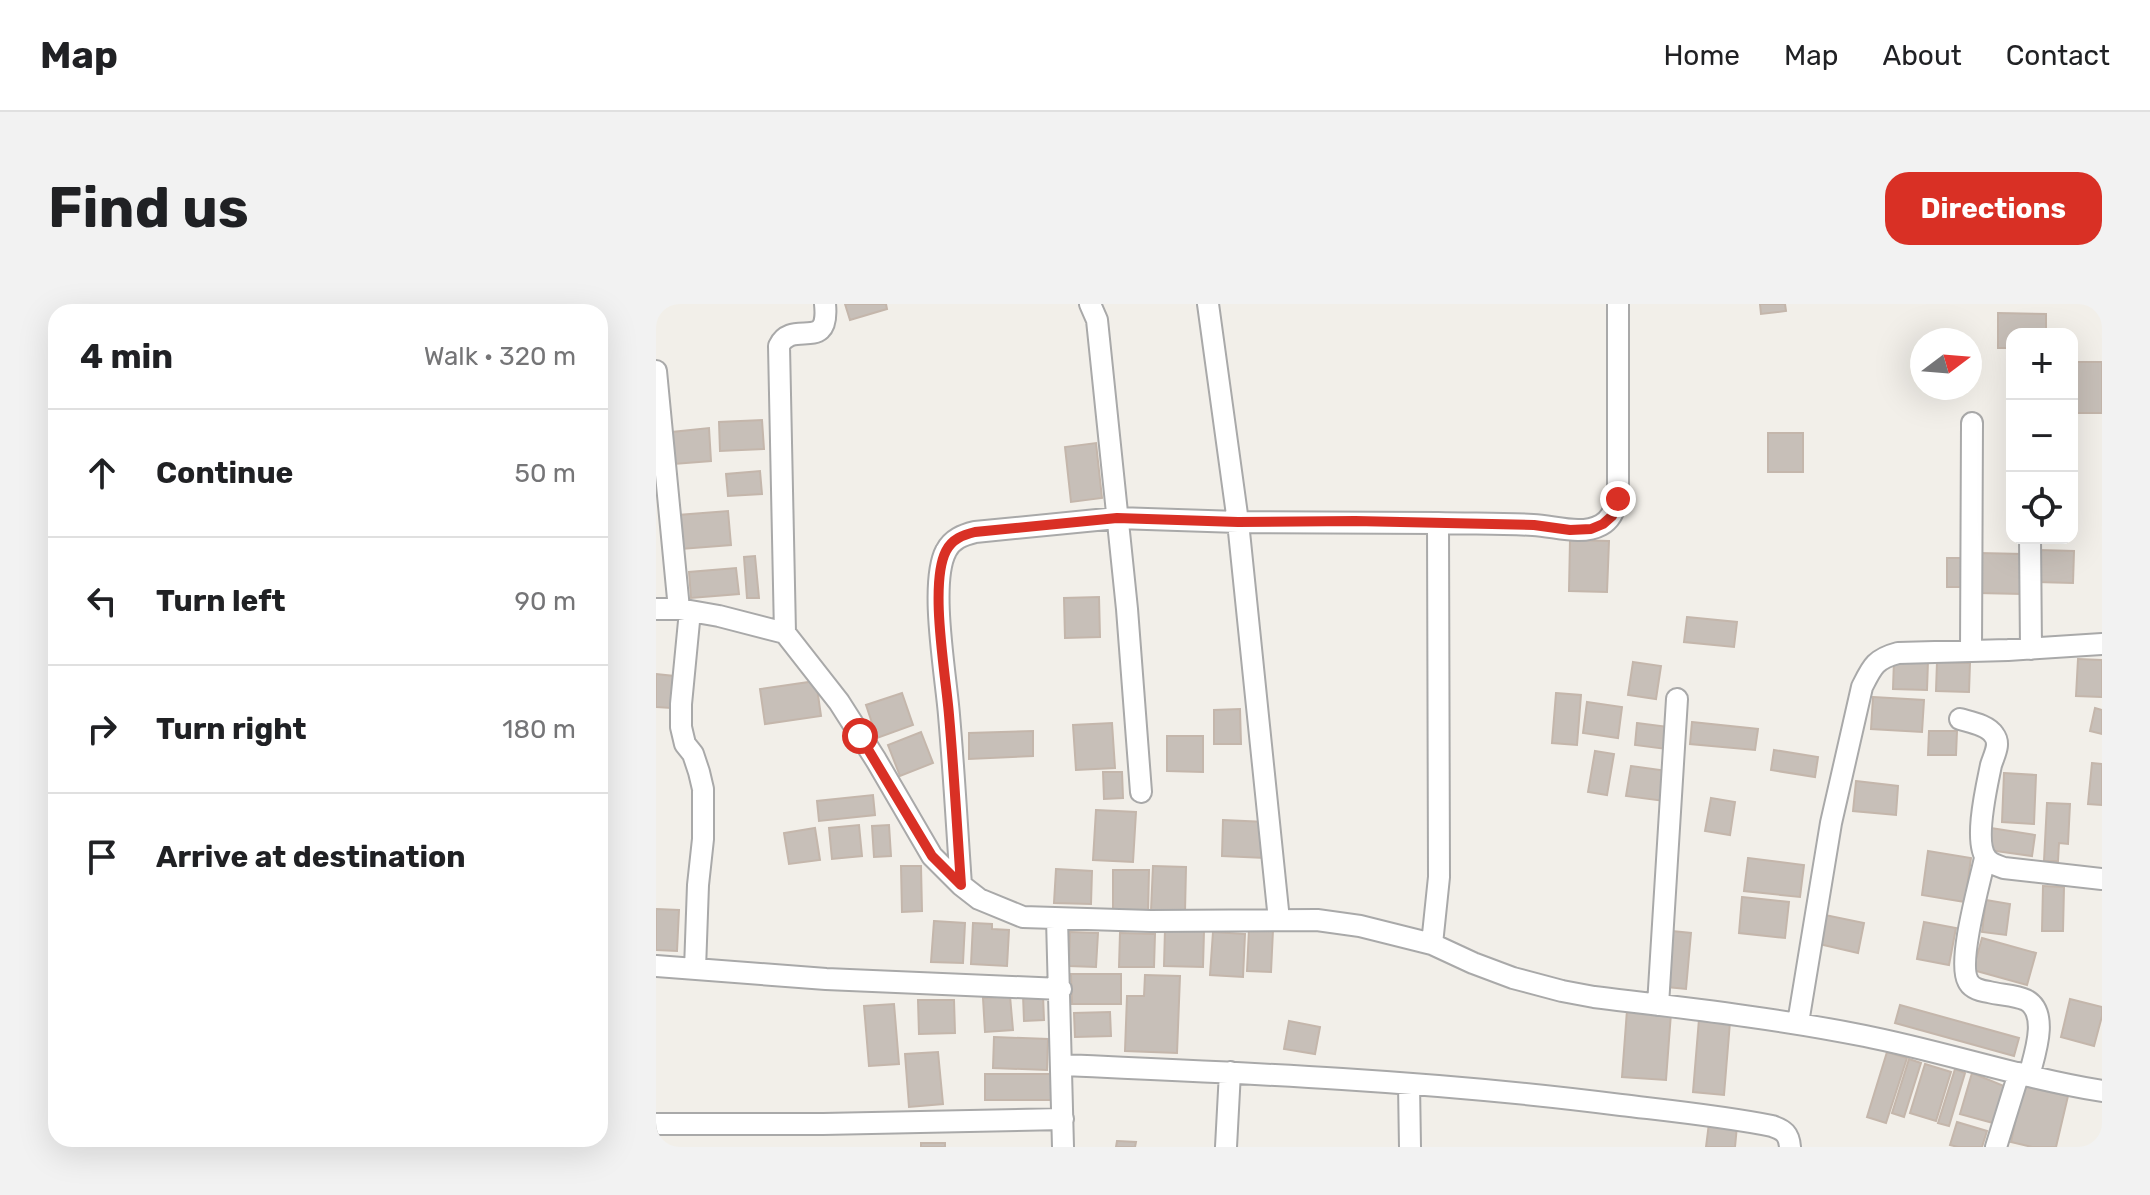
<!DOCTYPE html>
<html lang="en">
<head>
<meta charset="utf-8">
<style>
	:root { --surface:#fff; --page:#f2f2f2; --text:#202124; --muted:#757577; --line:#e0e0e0; --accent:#d93025 }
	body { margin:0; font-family:Rubik,sans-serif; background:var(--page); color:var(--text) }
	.controls { position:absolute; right:24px; top:24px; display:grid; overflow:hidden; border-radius:16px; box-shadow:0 8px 32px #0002 }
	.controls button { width:72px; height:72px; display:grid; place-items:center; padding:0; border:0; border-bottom:2px solid var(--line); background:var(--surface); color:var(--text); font:40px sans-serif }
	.compass { position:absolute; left:1254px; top:24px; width:72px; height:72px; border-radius:50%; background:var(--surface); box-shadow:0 8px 32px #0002; rotate:74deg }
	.stop { position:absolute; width:24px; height:24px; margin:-18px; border:6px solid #d93025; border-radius:50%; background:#fff }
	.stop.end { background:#d93025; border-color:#fff; box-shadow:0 2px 8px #0008 }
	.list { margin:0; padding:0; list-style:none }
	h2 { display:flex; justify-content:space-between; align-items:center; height:104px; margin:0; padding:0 32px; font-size:34px }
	h2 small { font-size:26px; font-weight:400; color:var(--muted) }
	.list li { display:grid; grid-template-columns:52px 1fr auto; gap:24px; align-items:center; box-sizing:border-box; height:128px; padding:0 32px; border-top:2px solid var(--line) }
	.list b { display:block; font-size:30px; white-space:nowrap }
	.list em { font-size:26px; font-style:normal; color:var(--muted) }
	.icon { flex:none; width:44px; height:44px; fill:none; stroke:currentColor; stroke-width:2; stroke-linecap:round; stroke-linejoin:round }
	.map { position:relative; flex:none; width:1446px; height:843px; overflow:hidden; border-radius:24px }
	header { display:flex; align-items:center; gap:48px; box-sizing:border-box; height:112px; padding:0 40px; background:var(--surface); border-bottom:2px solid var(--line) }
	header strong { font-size:38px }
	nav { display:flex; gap:44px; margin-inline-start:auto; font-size:28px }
	.intro { display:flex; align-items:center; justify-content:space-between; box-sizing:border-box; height:192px; padding:0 48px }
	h1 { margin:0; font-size:56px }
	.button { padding:20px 36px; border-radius:24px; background:var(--accent); color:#fff; font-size:28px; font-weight:700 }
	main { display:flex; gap:48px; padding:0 48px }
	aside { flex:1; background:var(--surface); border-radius:24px; box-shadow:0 8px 32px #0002 }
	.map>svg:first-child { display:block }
	.building { fill:#c7bfb8; stroke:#c4b6ab; stroke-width:2 }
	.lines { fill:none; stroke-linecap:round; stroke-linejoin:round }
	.street-casing { stroke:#a9a9a9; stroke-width:24 }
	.street { stroke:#fff; stroke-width:20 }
	.route { stroke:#d93025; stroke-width:10 }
</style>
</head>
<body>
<header>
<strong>Map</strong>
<nav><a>Home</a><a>Map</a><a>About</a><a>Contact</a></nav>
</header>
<div class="intro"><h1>Find us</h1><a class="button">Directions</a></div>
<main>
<aside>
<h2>4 min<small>Walk · 320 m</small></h2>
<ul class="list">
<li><svg class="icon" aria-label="ahead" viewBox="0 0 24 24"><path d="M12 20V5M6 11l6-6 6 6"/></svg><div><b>Continue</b></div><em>50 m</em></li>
<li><svg class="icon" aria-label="left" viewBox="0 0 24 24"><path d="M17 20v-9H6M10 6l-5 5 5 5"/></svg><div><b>Turn left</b></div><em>90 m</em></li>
<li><svg class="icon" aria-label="right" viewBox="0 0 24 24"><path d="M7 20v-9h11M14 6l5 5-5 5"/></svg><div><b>Turn right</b></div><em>180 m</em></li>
<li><svg class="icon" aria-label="arrive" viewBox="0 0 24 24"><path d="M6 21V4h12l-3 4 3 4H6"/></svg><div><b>Arrive at destination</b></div></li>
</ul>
</aside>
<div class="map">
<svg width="1446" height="843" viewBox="0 0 1446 843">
	<rect width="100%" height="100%" fill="#f2efe9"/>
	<!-- building -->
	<path class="building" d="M189,0H230L231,5L194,16Z
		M1104,0H1129L1130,7L1105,10Z
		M1342,9L1390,10V30H1356V44H1342Z
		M1418,58H1446V109H1417Z
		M106,116L108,145L64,147L63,118Z
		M53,124L55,157L18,160L16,128Z
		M1112,129H1147V168H1112Z
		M440,139L446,194L415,198L409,143Z
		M104,167L106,190L72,192L70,170Z
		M72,207L75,241L25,245L22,211Z
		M914,236L953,237L951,288L913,287Z
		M1382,246L1418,247L1417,279L1381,278Z
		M1323,249L1367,250L1366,290L1323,289Z
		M99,252L103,294H91L88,253Z
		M1291,254H1308V283H1291Z
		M80,264L83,290L35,294L33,268Z
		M443,293L444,333L409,334L408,294Z
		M1031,313L1081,318L1078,343L1028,338Z
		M1422,355L1446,356V393L1420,392Z
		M1238,356L1272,357L1271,386L1237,385Z
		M977,358L1005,362L1000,395L972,391Z
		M1281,358L1314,359L1313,388L1280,387Z
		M0,370L18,372L15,404L0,403Z
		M160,377L165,412L109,420L104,385Z
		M246,389L257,421L221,434L210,401Z
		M900,389L925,391L921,441L896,439Z
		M1217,393L1268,396L1266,428L1215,425Z
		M931,398L966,403L962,434L927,429Z
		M1439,404L1446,406V430L1434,427Z
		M584,405L585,440H558V406Z
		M1036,418L1102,425L1099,446L1034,440Z
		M456,419L459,464L420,466L417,421Z
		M981,419L1013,423L1010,445L979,441Z
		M377,427V452L313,455V429Z
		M1273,427H1301L1300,451H1272Z
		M265,428L277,459L244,472L232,441Z
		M511,432H547V468L511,467Z
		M1118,446L1162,453L1159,473L1115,466Z
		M939,447L958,450L951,491L932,488Z
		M1436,459L1446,460V501L1432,500Z
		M975,462L1012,467L1008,497L970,492Z
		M447,468H466L467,494L448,495Z
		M1348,469L1380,471L1378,520L1346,518Z
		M1200,477L1242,482L1240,511L1197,507Z
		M217,491L219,511L163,517L161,497Z
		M1055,494L1079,498L1074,531L1049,527Z
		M1391,499L1414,500L1412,540L1403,539L1402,557H1388Z
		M440,506L480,508L477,558L437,556Z
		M567,516L610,518L609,554L566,552Z
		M203,521L206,552L176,555L173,524Z
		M233,521L235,552L218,553L216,522Z
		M159,524L164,556L133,560L128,529Z
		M1335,524L1379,531L1376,552L1332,546Z
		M1272,547L1315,554L1309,598L1266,591Z
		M1092,554L1148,561L1144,593L1088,587Z
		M245,562H265L266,607L246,608Z
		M497,562L530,563L529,608L495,607Z
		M400,565L436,567L435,600L398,599Z
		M457,566H493L492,609H457Z
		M1387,582L1408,583L1407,627H1386Z
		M1086,593L1133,598L1129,634L1083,629Z
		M1330,596L1354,600L1350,631L1326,628Z
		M0,605L23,606L21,647L0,646Z
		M1169,611L1208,619L1202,649L1163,640Z
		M278,617L309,619L307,659L275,658Z
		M1268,618L1300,624L1293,661L1261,655Z
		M317,619L336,620V625L353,626L351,662L315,660Z
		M509,625L548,627L547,663L508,662Z
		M593,625L617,626L615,668L591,667Z
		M1016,627L1035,629L1030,685L1011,683Z
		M414,628L442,629L440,663L413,662Z
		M557,628L589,630L587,673L554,671Z
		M464,629L499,630L498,663H463Z
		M1326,634L1380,649L1371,681L1317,666Z
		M415,670H465V700H416Z
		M489,671L524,672L521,749L469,747L471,692H488Z
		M367,691H387L388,716L368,717Z
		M354,692L357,726L329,728L327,694Z
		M1414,695L1446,703V712L1438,742L1405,733Z
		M262,696H298L299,729L263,730Z
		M238,700L243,760L213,762L208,702Z
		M1244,701L1363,734L1358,752L1239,719Z
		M971,706L1015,709L1010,776L966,773Z
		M454,708L455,732L419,733L418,709Z
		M1043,715L1074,718L1068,791L1037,788Z
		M633,717L664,723L659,750L628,745Z
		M338,733L392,735L391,766L337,764Z
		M282,748L287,800L253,803L249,750Z
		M1231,748L1251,754L1230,819L1211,813Z
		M1253,755L1265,759L1248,813L1236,809Z
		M1269,760L1295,768L1280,817L1254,809Z
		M1299,765L1309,769L1293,822L1282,819Z
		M1316,769L1348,782L1337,819L1304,810Z
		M329,770H395V796H329Z
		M1367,782L1412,792L1400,843H1376L1355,838Z
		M1301,818L1331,827L1326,843H1302L1294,841Z
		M1053,819L1081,822L1079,843H1050Z
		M461,837L480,838L479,843H460Z
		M265,839H289V843H265Z"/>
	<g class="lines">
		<defs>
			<path id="street" d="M434,0L441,16L471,305L485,488
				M552,0L582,218L623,616
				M0,67L23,305
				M1374,234L1375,345
				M0,305H23L63,312L129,329L183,398L220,456L276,552L305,581L323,595L367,613L495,617L661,616L704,622L776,640L817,659L857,674L906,687L938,693C1028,704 1120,714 1209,732C1289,748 1366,774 1446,787
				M34,307L25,400V423L29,440L37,450L43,468L47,485V535L42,581L39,665
				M129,329L123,42C136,14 174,50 169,0
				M1315,347L1316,119
				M1304,415C1314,418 1332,421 1338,431C1345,440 1338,451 1335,461C1331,481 1317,539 1331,555C1335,560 1342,562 1348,564L1446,575
				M1329,554C1324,578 1301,657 1312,677C1315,684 1325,687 1333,688C1344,691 1359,691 1370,696C1394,709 1378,752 1373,772
				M305,581C301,524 298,468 293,411C290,372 273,279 290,247C296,235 307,231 319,228L461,214L582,218L782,219
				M401,615L407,843
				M776,640L783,573L782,219C814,220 846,219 877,221C899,222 925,232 945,221C956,215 958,205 962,195V0
				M0,662L170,675L405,685
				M1002,701L1021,395
				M1142,719L1175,519L1206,383C1216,363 1219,355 1242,349L1352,346L1446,340
				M406,761C593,769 780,777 965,801C1015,807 1066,812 1116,822C1128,826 1133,830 1134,843
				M753,780L754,843
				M0,820H167L407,815
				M570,843L574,768
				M1340,843L1363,769"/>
		</defs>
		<!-- street casing -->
		<use href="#street" class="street-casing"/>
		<!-- street -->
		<use href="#street" class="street"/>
	</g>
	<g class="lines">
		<!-- route -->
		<path class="route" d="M204,432L276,552L305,581C301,524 298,467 293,411C290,372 273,280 290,247C296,235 307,231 319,228L461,214L582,218L699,217L878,221L914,226L935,225L947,220L956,212L962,195"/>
	</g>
</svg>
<div class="controls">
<button>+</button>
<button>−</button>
<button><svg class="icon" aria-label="locate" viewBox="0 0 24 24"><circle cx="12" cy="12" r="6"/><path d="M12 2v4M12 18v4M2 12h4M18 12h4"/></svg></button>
</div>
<svg class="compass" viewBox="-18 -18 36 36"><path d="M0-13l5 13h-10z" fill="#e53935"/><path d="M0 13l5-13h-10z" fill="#757577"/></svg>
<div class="stop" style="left:204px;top:432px"></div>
<div class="stop end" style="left:962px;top:195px"></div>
</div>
</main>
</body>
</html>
